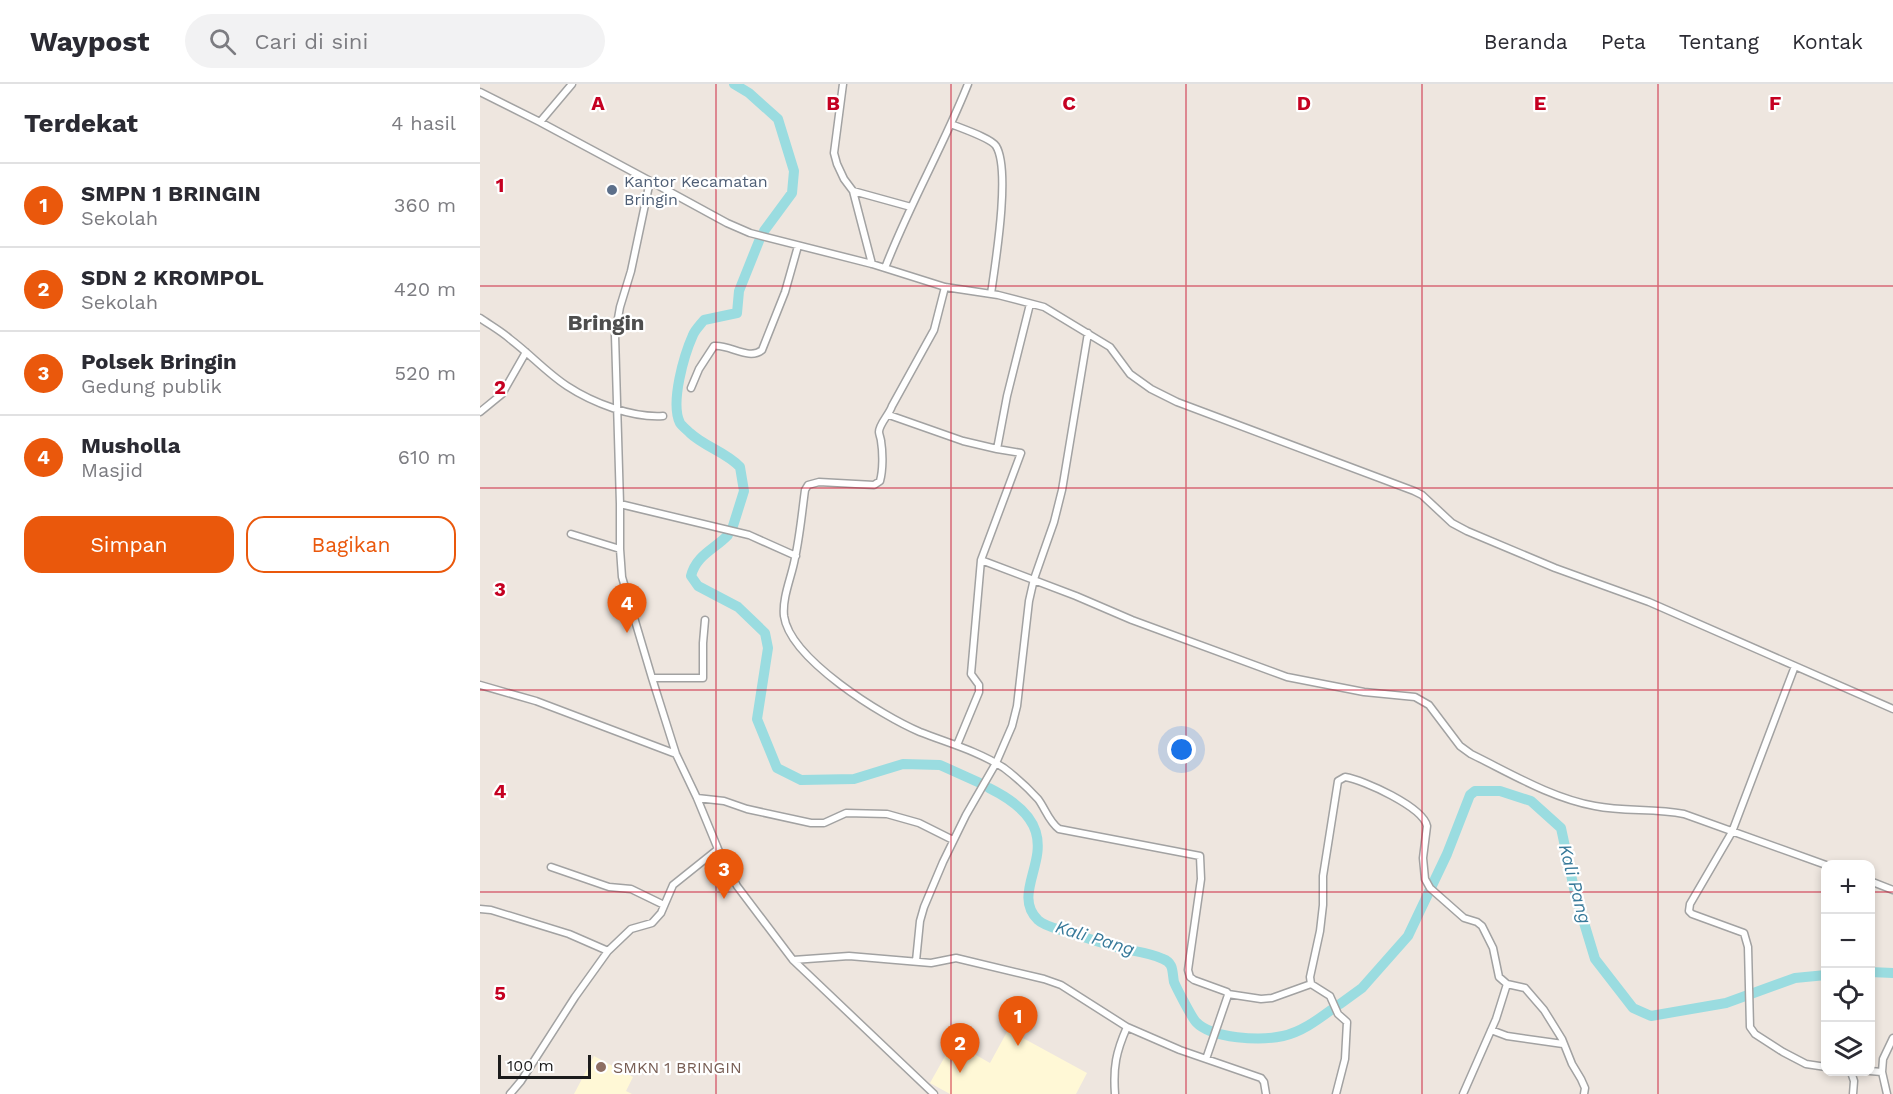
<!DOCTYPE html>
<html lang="id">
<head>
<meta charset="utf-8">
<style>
	:root { --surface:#fff; --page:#f2f2f3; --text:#2b2b33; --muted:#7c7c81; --line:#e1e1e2; --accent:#ea580c }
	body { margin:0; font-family:"Work Sans",sans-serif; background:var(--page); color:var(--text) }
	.controls { position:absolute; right:18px; bottom:18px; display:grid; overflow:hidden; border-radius:12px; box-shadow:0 3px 9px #0003 }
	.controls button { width:54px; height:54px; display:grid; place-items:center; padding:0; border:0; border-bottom:2px solid var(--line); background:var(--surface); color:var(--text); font:30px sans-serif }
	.scale { position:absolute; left:18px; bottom:15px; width:93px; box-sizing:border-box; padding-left:6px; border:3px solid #1b1b1b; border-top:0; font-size:16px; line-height:21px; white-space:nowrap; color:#1b1b1b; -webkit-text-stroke:4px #fff; paint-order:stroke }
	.you { position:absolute; left:702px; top:666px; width:21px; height:21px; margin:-15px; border:4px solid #fff; border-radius:50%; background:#1a73e8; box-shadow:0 0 0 9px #1a73e833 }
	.badge { display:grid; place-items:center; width:39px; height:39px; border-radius:50%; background:var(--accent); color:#fff; font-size:20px; font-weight:700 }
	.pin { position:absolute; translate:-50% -50px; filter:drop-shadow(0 2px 3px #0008) }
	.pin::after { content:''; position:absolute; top:32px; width:21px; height:18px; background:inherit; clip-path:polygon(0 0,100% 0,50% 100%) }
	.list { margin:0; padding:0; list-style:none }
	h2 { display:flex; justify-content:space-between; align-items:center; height:78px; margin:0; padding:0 24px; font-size:26px }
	h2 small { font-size:20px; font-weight:400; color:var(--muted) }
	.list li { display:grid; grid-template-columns:39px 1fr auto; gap:18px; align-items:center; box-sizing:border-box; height:84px; padding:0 24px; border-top:2px solid var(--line) }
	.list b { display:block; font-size:22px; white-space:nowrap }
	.list p { margin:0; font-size:20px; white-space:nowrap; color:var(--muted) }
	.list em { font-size:20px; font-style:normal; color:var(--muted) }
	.actions { display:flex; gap:12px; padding:18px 24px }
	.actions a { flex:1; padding:14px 0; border:2px solid var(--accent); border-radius:18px; text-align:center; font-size:21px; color:var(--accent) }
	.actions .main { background:var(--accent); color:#fff }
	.icon { flex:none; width:33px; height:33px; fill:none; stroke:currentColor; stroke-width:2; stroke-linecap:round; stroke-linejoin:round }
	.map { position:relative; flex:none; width:1413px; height:1010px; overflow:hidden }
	header { display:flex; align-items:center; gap:36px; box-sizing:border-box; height:84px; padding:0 30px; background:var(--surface); border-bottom:2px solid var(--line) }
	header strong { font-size:28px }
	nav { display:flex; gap:33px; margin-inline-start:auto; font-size:21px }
	.search { width:420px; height:54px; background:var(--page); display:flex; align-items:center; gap:15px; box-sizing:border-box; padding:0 21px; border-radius:33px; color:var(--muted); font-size:22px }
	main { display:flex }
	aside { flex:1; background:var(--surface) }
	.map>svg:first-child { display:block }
	.education { fill:#fff8d6 }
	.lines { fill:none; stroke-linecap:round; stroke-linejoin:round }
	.river { stroke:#9adce0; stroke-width:10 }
	.minor-casing { stroke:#a2a2a2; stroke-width:9 }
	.minor { stroke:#fff; stroke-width:6 }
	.grid { fill:none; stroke:#c50021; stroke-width:1.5; stroke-opacity:0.55 }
	.service-dot { fill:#5c6f8a; stroke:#fff; stroke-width:2 }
	.education-dot { fill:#8d6e63; stroke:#fff; stroke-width:2 }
	.labels { text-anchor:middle; stroke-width:4.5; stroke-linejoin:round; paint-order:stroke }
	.service-label { font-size:16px; fill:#4e5e75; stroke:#fff; text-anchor:start }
	.education-label { font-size:16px; fill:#785e54; stroke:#fff; text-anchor:start }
	.water-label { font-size:18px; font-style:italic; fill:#387a9a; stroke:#fff }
	.district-label { font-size:22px; font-weight:bold; fill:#4e4e4e; stroke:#fff }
	.grid-label { font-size:20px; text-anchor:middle; font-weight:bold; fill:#c50021; stroke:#fff; stroke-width:4.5; stroke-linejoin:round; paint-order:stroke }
</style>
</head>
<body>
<header>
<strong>Waypost</strong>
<div class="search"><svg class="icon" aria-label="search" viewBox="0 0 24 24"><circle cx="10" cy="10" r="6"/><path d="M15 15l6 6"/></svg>Cari di sini</div>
<nav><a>Beranda</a><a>Peta</a><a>Tentang</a><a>Kontak</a></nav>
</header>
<main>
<aside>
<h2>Terdekat<small>4 hasil</small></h2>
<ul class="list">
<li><span class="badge">1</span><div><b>SMPN 1 BRINGIN</b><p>Sekolah</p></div><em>360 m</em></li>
<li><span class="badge">2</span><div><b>SDN 2 KROMPOL</b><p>Sekolah</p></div><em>420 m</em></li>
<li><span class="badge">3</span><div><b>Polsek Bringin</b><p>Gedung publik</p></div><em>520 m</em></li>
<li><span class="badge">4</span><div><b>Musholla</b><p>Masjid</p></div><em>610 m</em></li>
</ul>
<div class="actions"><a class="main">Simpan</a><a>Bagikan</a></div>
</aside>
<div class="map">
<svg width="1413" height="1010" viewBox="0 0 1413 1010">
	<rect width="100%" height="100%" fill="#eee6df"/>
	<!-- education -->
	<path class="education" d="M528,946L607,989L596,1010H470L450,999L473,958L510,979Z
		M114,972L153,993L146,1007L152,1010H94Z"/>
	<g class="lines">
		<!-- river -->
		<path class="river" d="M254,0L269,9L298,35L314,87L312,109L284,147
			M253,442L264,407L260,383C246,368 225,363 210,349C207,346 202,342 200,339C190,319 204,271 213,251C215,246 220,241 224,236L257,229L259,207L279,157
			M248,451C235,465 216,471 211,492L218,502L258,523L285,549L288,564L277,635L297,684L321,696L374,695L423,680L460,681L500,699
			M509,704C606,752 522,801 558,836C564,842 578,845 587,848C604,853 622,859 639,864C653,867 671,869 683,875C694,879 692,888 694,898C696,903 712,934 716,938C732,955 781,957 803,952C821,948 836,937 851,926
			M1390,888L1413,889
			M860,920L882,904L928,852L967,770L990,711L995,707H1020L1051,717L1081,744L1095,809L1115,875L1153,924L1171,932L1246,919L1315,894L1346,891"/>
		<defs>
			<path id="minor" d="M363,0L354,69L357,80L364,95L373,107L392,180
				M0,8L60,38L170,97L151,187L140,223L135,251L140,420V465L142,493L172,594L196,670L217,714L238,765L257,802L313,876L454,1010
				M60,38L92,0
				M471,40C480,44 511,54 516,62C531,86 515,181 511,210
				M170,97L247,139L270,149L392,180L465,203L518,211L564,223L630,263L650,290L671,305L697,318L934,407L942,411L972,439L987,447L1075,484L1169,518L1413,625
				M373,107L431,123
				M405,184C429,121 463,63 488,0
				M465,203L454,246L412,322C409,331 399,340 399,348C399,350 401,355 401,357C403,369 403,386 400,397L394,401L339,398L328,401L325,406C322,428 320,451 315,474C312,492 302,513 304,532C310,575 402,632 440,648C468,659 498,667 524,684C536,693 548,704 558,715C565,724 569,738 579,745L720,772L721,795L708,886L710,893L714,896L747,908L748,911L726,975
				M0,234C10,241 21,247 30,255C50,270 67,289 87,302C113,319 152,334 183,332
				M211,304L219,285L234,262C249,260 269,277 282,266L305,208L318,162
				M0,328L22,310L46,268
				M409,331L483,357L517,365L527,312L550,220
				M140,420L269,451L316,472
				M91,450L140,465
				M501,476L596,512L652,536L807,593L884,608L935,613L949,621L980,662L991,670C1030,689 1071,714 1115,722C1145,728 1174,724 1204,730L1346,781
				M1315,582L1252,748L1210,820L1209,827L1212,830L1264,849L1268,863L1270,943L1275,950L1303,968L1326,980L1346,983
				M172,594H223V559L225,536
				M0,601L56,617L196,670
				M477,661L499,608V601L491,590L501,476L541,369L517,365
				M217,714L244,717L267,725L331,739H344L366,729L407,730L439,739L473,756
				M71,783L129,803L151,805L184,821
				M1390,797L1413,806
				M0,825L11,826L89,850L128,867
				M313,876L369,872L451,879L476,874L564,895L581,901L647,943L700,966L781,994L784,998L786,1010
				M436,877L440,837L444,823L463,778L486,731L516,679L532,642L537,622L549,517L554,495L574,438L582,406L608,249
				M748,910L781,915L792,914L831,900
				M1011,946L1027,952L1083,960
				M1390,987L1402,988
				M1371,988L1374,997L1373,1010
				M30,1010L41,997L95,913L128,867L151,845L172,839L181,829L193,801L238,765
				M635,1010C633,983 636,968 647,943
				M856,1010L865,975L867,938L858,930L850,912L831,900L830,893L840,847L843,821V792L858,697L865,693C884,696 943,723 947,742L943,774L945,795L950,804L984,834L997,838L1002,842L1013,864L1019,893L1027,900L1045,904L1064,926L1082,955L1092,980L1101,995L1105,1004L1104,1010
				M983,1010L1016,935L1027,900
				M1407,1010L1402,988L1403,975L1413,954"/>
		</defs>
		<!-- minor casing -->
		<use href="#minor" class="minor-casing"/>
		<!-- minor -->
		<use href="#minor" class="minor"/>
	</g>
	<!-- grid -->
	<path class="grid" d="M236,0V1010M471,0V1010M706,0V1010M942,0V1010M1178,0V1010M0,202H1413M0,404H1413M0,606H1413M0,808H1346M1390,808H1413"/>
	<!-- markers -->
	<circle class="service-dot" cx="132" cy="106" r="6"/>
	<circle class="education-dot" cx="121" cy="983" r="6"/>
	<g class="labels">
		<!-- service labels -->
		<g class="service-label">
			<text x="144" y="103">Kantor Kecamatan<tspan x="144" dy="18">Bringin</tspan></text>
		</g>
		<!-- education labels -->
		<g class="education-label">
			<text x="133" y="989">SMKN 1 BRINGIN</text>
		</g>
		<!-- water labels -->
		<g class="water-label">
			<text transform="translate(1095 800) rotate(75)" y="6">Kali Pang</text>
			<text transform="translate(615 854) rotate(17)" y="6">Kali Pang</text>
		</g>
		<!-- district labels -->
		<g class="district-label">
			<text x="126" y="246">Bringin</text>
		</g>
	</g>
	<g class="grid-label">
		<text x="118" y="26">A</text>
		<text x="353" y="26">B</text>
		<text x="589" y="26">C</text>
		<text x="824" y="26">D</text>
		<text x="1060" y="26">E</text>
		<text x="1295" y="26">F</text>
		<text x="20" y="108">1</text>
		<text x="20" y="310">2</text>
		<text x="20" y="512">3</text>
		<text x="20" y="714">4</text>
		<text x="20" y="916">5</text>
	</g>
</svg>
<div class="controls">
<button>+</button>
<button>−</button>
<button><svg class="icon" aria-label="locate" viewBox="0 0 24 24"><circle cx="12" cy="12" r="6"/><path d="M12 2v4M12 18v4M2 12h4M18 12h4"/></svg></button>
<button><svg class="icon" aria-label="layers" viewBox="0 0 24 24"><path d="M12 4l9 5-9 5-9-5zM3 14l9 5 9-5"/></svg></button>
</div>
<div class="scale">100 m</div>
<div class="you"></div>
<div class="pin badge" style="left:538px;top:962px">1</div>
<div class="pin badge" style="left:480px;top:989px">2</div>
<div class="pin badge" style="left:244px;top:815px">3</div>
<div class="pin badge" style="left:147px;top:549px">4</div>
</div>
</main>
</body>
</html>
